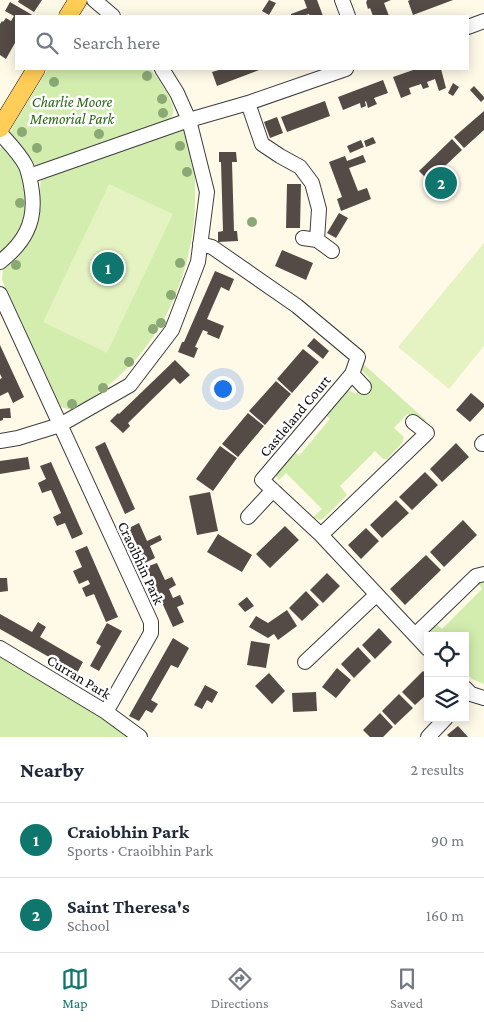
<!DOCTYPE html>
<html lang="en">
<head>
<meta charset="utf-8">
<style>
	:root { --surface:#fff; --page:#f6f6f7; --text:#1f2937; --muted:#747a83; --line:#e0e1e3; --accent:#0f766e }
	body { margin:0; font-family:"Crimson Pro",serif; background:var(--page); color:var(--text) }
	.controls { position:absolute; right:15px; bottom:15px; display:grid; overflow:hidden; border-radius:0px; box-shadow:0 2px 12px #0003 }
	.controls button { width:45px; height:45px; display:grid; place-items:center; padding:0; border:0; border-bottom:1px solid var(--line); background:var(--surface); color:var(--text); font:25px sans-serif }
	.you { position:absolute; left:222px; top:388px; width:18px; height:18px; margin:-12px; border:4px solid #fff; border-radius:50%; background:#1a73e8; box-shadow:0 0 0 8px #1a73e833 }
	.badge { display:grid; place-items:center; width:32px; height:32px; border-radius:50%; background:var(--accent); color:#fff; font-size:16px; font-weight:700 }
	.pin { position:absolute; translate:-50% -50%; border:2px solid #fff; box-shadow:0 1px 5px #0006 }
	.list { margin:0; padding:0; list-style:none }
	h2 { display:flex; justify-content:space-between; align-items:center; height:65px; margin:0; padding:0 20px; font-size:21px }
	h2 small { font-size:16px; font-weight:400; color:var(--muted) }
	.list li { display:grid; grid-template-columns:32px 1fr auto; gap:15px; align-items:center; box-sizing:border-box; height:75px; padding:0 20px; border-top:1px solid var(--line) }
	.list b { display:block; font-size:19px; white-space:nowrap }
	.list p { margin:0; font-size:16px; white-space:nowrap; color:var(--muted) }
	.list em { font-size:16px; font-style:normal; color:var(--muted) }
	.icon { flex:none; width:28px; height:28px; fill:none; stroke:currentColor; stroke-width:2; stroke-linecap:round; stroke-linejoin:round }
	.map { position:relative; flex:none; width:484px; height:737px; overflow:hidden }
	.search { position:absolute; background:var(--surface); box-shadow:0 2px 12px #0003; left:15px; right:15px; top:15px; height:55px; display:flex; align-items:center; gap:12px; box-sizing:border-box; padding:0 18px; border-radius:0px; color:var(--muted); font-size:19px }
	.sheet { height:215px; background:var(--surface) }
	nav { display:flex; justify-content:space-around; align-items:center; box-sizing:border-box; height:70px; border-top:1px solid var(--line); background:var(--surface); font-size:14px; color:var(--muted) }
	nav a { display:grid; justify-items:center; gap:2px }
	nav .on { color:var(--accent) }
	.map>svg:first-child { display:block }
	.green { fill:#d2edae }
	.pitch { fill:#e4f3c1 }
	.building { fill:#544b46 }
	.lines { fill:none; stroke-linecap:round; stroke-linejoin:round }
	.minor-casing { stroke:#3d3d3d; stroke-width:16 }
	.major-casing { stroke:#1b1b1b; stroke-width:19 }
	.minor { stroke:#fff; stroke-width:14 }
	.major { stroke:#ffce58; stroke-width:18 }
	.tree { fill:#8aa974 }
	.labels { text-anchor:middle; stroke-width:5; stroke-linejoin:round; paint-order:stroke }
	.park-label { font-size:15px; font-style:italic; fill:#2b6716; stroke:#fff }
	.street-label { font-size:15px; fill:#0a0a0a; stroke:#fff }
</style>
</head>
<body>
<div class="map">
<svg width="484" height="737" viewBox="0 0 484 737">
	<rect width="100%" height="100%" fill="#fff9e8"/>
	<!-- green -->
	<path class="green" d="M48,69H150C156,75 173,100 173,108C174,114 171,119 168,124L41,167L35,165L10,133L13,126Z
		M181,130H185C188,141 192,152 194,163C195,171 195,179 195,186C198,260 167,341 107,386C98,393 83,407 72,409C68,410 62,407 58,406L2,280L3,267C17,251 37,235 40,211C41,201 39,190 41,179Z
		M1,147H4C9,153 14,158 18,165C22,172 23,179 25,187C29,214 19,236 0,254V149Z
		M360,361L428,422L407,414L394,428L404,437L402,443L387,459H383L375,451L340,486L347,495L323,519L319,520L313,517L322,509L286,473L279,480L275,475L292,450L299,456L330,419L323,413L342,390H348L356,394L370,379L357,365Z
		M484,578V684L472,679L465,672V636H431L428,632L434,622L442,629L482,589L477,582Z
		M0,656L108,720L131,737H0Z"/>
	<!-- pitch -->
	<path class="pitch" d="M109,184L173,214L107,353L43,322Z
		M484,243V346L449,389L398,347Z"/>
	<!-- building -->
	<path class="building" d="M19,0H42L34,12L18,2Z
		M269,0L276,3L269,15L262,11Z
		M304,0H317L323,16H310L309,14L302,16H291V14L307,8Z
		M367,0H391L384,3L389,16H373L370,8L368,9L366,2L367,1Z
		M410,0H453L413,15L408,1Z
		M10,2L34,16H16V41L6,59L0,55V24L2,21L3,22L6,18L11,21L14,16L5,11Z
		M222,69H262L217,86L212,72Z
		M416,69H441L446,88L439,91L435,79L427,82L429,87L423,89L421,84L409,88L411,94L401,98L393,77Z
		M383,80L388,93L374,98L377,104L368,108L366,101L365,102L366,106L361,108L360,103L343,110L338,97Z
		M453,83L459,87L453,96L448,93Z
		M474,86L484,97V99L481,102L470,90Z
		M325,101L330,116L287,132L281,117Z
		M484,111V130L464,148L454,137Z
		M277,117L283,133L270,138L264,122Z
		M373,137L376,143L366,147L364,141Z
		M452,139L462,150L429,181L419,171Z
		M361,140L364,147L350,153L347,146Z
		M219,152H236L237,162H232L234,231H237L238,241L218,242V232L223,231L221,162H219Z
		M363,155L366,162L349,168L358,191L367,188L371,199L341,211L337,199L342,197L329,162L345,156L347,161Z
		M287,184H301L300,228H286Z
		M339,213L348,218L336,238L327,233Z
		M282,250L313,263L306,280L275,266Z
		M215,271L234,279L229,291L221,287L207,319L224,326L219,339L207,334L208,332L203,330L195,347L198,348L194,358L178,352L182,342H184Z
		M314,338L329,351L323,359L307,346Z
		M0,345L24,397L13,403L8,392L0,396V379L2,378L0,374Z
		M303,349L319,362L292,393L277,379Z
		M175,360L190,375L180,384L174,378L128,423L130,426L123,433L110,421L118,413L119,414Z
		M276,381L291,394L265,425L249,411Z
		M471,393L484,404V407L470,422L456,410Z
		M10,408L11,418H3V420L0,421V409Z
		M248,413L264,426L238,457L222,444Z
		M105,442L135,509L125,514L95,447Z
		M456,443L469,457L442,482L430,469Z
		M220,446L237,458L213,491L196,479Z
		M28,457L30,469L0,474V461Z
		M51,462L83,534L72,539L65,523L57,526L53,517L61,513L51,490L42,493L38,483L46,479L40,466Z
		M425,472L438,485L412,510L399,497Z
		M210,492L218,531L197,535L189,496Z
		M396,500L409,513L382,538L370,525Z
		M463,520L477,535L444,567L430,552Z
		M139,523L147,541L160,535L162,540L150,546L155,558L145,563L129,528Z
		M285,526L299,540L270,568L256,554Z
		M366,528L379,541L361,559L348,545Z
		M218,534L252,555L242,572L207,552Z
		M87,546L118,617L106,622L94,594L86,597L82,588L90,584L88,580L79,584L73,571L82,567L75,551Z
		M426,555L441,570L405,605L390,589Z
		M157,563L165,580L172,577L176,585L169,589L173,598L180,595L184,604L177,607L184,622L173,627L146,567Z
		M327,573L340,586L323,603L310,590Z
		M0,578H7L8,591L0,592Z
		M306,591L319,605L302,621L289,608Z
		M247,597L254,606L245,612L238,604Z
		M287,610L297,626L278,640L274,634L268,638L249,627L256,616L268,623Z
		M0,614L32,632L38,622L46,627L40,637L83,662L77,673L0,629Z
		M107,623L122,631L99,671L90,666L101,646L96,643Z
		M379,628L392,642L375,659L362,645Z
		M173,638L189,648L178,668L171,665L151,700L158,704L152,713L146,710L139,721L129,716Z
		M251,641L270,644L266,668L247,665Z
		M358,647L371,661L354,678L341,664Z
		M337,668L351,680L336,698L322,687Z
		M423,671L428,675V693L415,705L402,692Z
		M269,673L285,691L272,704L255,686Z
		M205,685L218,692L212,703L207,700L202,709L194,705Z
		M316,692L317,711L293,712L292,693Z
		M399,694L413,708L395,725L382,711Z
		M380,713L393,727L383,737H370L363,730Z
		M458,726L468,737H449L447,735Z"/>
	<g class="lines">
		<defs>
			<path id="minor" d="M94,0L113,16
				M342,0L348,16
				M468,27L484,21
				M248,103L262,144L280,156L300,167L312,183L319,209L317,240
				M0,133C9,143 20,154 26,166C29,174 31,184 32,192C36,223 24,243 0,262
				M29,176L189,120L248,103L346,69
				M303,238L317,240L332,251
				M200,244L212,247L297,306L358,357L352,374
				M0,294L151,622V633L106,712
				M364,387L352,374L262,480L321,535L428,649
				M0,441L18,438L60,425L130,385L172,330L198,262L207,192L189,120L177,93L162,69
				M482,444L484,442
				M248,517L273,490
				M321,535L427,433L413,422
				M415,635L476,576L484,574
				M0,648L106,712L140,737
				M305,662L376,595
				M465,688L471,694L484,698
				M428,737L446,718"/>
			<path id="major" d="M68,16L78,0
				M0,128L36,69"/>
		</defs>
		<!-- minor casing -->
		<use href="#minor" class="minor-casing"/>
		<!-- major casing -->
		<use href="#major" class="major-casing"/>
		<!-- minor -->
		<use href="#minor" class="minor"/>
		<!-- major -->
		<use href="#major" class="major"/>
	</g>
	<!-- trees -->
	<g class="tree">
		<circle cx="147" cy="76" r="5"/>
		<circle cx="54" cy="82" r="5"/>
		<circle cx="162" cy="99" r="5"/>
		<circle cx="163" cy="113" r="5"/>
		<circle cx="22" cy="132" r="5"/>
		<circle cx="99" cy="134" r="5"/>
		<circle cx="180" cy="146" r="5"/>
		<circle cx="37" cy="148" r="5"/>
		<circle cx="187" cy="172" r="5"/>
		<circle cx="20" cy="203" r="5"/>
		<circle cx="252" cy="222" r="5"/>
		<circle cx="180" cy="263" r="5"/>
		<circle cx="16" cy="265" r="5"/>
		<circle cx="171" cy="295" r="5"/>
		<circle cx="161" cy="323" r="5"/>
		<circle cx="153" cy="329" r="5"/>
		<circle cx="129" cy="362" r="5"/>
		<circle cx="103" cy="388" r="5"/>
		<circle cx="72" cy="404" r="5"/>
	</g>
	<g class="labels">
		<!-- park labels -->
		<g class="park-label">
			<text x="72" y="107">Charlie Moore<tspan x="72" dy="17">Memorial Park</tspan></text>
		</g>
		<!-- street labels -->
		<g class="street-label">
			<text transform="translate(295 416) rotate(-50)" y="5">Castleland Court</text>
			<text transform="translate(141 563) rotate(65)" y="5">Craoibhin Park</text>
			<text transform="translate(79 677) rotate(31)" y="5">Curran Park</text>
		</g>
	</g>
</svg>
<div class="controls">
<button><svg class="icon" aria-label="locate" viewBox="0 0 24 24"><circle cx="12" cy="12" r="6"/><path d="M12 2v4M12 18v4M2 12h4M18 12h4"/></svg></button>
<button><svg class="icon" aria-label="layers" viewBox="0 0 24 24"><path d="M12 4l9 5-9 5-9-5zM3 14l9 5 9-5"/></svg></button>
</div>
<div class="you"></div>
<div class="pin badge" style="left:108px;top:268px">1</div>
<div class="pin badge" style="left:441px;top:183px">2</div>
<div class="search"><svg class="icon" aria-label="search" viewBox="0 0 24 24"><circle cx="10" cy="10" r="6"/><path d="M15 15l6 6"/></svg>Search here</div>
</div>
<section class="sheet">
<h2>Nearby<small>2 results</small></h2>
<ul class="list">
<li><span class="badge">1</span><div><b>Craiobhin Park</b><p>Sports · Craoibhin Park</p></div><em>90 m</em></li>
<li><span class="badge">2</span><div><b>Saint Theresa's</b><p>School</p></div><em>160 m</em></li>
</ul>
</section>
<nav>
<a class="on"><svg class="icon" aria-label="map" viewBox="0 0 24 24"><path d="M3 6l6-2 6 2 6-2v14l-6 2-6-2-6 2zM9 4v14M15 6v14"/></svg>Map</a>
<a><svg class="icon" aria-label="directions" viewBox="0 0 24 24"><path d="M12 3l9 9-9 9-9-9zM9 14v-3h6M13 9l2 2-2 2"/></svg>Directions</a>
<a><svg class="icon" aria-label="saved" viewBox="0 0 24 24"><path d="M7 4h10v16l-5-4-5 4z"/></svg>Saved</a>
</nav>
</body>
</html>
